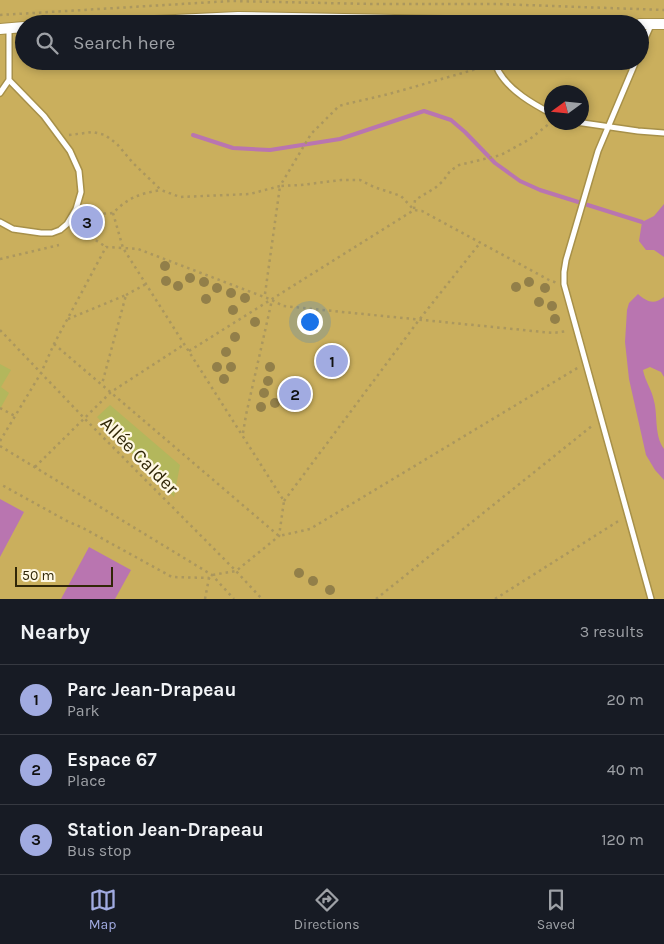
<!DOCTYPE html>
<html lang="en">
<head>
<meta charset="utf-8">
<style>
	:root { --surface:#171b24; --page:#242831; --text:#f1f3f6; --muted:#9ea1a6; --line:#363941; --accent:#a1abe1 }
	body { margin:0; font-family:Karla,sans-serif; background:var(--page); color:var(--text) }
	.compass { position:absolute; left:544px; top:85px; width:45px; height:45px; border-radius:50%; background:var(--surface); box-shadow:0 2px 8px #0003; rotate:255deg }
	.scale { position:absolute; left:15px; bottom:12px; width:98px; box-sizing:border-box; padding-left:5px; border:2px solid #312708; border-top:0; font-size:14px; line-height:18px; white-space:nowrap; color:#312708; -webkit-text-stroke:4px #fff8e3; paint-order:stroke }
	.you { position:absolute; left:309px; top:321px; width:18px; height:18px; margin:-12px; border:4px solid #fff; border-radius:50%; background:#1a73e8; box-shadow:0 0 0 8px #1a73e833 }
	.badge { display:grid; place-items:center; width:32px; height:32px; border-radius:50%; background:var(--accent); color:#111; font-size:16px; font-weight:700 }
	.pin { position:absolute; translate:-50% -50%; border:2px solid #fff; box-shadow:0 1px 5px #0006 }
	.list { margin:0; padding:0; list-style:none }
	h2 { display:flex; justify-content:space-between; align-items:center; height:65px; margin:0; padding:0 20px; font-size:21px }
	h2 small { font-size:16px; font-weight:400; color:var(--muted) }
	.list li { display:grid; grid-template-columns:32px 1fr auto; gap:15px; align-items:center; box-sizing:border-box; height:70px; padding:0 20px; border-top:1px solid var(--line) }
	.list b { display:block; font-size:19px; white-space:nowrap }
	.list p { margin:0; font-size:16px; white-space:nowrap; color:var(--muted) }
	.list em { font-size:16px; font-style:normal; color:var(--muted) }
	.icon { flex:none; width:28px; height:28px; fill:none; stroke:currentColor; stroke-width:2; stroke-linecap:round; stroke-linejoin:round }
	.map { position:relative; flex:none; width:664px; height:599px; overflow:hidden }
	.search { position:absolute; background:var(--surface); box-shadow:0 2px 8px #0003; left:15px; right:15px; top:15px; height:55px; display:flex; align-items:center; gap:12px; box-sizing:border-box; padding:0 18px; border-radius:28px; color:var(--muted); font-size:19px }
	.sheet { height:275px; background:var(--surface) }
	nav { display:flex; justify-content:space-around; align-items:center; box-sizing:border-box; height:70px; border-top:1px solid var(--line); background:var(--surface); font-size:14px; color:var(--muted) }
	nav a { display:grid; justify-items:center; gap:2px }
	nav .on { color:var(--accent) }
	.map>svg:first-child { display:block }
	.green { fill:#caaf5d; fill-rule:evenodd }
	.water { fill:#b975b0 }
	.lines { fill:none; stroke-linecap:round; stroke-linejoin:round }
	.stream { stroke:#b975b0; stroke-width:4 }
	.building { fill:#b3b75c }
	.service-casing { stroke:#a79049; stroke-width:8 }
	.minor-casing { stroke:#a79049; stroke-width:12 }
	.path { stroke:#ab975e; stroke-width:2.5; stroke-dasharray:2.5 4; stroke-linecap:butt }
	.service { stroke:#fff; stroke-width:5 }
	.minor { stroke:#fff; stroke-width:10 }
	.tree { fill:#927f49 }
	.labels { text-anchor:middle; stroke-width:4.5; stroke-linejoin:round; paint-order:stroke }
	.street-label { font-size:19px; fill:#312708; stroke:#fff8e3 }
</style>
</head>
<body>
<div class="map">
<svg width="664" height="599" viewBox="0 0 664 599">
	<rect width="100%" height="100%" fill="#eed58d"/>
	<!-- green -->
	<path class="green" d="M0,0H664V599H0ZM24,24H640V61H24ZM552,92H582V122H552Z"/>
	<!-- water -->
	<path class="water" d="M664,204V257L654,250H646L639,241L642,222L654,216Z
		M638,294C647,302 654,305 664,297V377L661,372L650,367L643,370C645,381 652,390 654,401C658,416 654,435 664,449V480L655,470L646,455L629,379L625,342L627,310L629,303Z
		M0,499L24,512L0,557Z
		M89,547L131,570L115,599H61Z"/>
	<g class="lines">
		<!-- stream -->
		<path class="stream" d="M193,135L233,148L270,150L340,139L424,111L451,120L465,132L495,163L520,181L540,190L642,222"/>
	</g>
	<!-- building -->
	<path class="building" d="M0,364L11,370L1,387L9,393L0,409Z
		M110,405L180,465L174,497L97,417Z"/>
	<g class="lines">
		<defs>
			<path id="service" d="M640,50L651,25
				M495,61C496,65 497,69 499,72C510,91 533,104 552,114
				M636,61L598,151L566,260L564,272V284L651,599
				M0,93L9,80V28
				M576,122L638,131L664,133
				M0,222L13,229L41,233H52L60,230L67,224L76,209L81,192L79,171L70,151L44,116L9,80"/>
			<path id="minor" d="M92,24L238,17L607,24
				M640,24H664
				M0,29L24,27"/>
		</defs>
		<!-- service casing -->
		<use href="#service" class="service-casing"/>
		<!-- minor casing -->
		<use href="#minor" class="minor-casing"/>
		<!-- path -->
		<path class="path" d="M0,15L231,1L372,4H497L664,10
			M69,135L93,132L105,135L117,144L133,163L161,190L180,197L250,194L280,186L311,134L339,106L346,104L389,94L473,70L487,62
			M113,213L123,248L138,249L272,300L283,306L553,333L567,331
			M97,214L113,213C129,197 139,194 161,190
			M85,233L106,247
			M0,259L59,245
			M265,294L280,186L301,185L341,180H360L374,187L401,196L414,210L415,200L435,188L443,181L450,171L459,165L501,155L530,139L550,123
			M126,295L146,284
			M68,319L126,295L102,384
			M0,330L84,418L236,571L262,599
			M54,344L279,536L310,529L579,367
			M189,351L414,210L422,211L549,280L557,283
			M0,408L15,416
			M243,433L246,415L272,300
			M0,441L41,373L54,344L106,247L123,248L284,501L279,536L236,571L212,575L209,578L172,577L83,528L67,521L0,484
			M0,446L212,575L234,599
			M35,467L111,392L185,344
			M284,501L419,320L480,243
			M205,599L209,578
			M376,599L593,425
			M495,599L620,520"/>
		<!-- service -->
		<use href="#service" class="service"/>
		<!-- minor -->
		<use href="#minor" class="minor"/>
	</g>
	<!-- trees -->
	<g class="tree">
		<circle cx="165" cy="266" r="5"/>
		<circle cx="190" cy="278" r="5"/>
		<circle cx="166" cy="281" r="5"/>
		<circle cx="204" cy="282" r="5"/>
		<circle cx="529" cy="282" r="5"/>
		<circle cx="178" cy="286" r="5"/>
		<circle cx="516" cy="287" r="5"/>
		<circle cx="217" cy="288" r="5"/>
		<circle cx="545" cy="288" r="5"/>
		<circle cx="231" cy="293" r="5"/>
		<circle cx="245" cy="298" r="5"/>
		<circle cx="206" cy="299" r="5"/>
		<circle cx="539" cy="302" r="5"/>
		<circle cx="552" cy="306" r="5"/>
		<circle cx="233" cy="310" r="5"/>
		<circle cx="555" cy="319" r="5"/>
		<circle cx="255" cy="322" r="5"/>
		<circle cx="235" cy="337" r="5"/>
		<circle cx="226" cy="352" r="5"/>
		<circle cx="217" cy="367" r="5"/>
		<circle cx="231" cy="367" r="5"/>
		<circle cx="270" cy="367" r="5"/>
		<circle cx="224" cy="379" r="5"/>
		<circle cx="268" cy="381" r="5"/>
		<circle cx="264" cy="393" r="5"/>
		<circle cx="275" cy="403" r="5"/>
		<circle cx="261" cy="407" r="5"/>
		<circle cx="299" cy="573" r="5"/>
		<circle cx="313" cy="581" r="5"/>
		<circle cx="330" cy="590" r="5"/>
	</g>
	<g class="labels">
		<!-- street labels -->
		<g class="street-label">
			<text transform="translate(140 455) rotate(45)" y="7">Allée Calder</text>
		</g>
	</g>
</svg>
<svg class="compass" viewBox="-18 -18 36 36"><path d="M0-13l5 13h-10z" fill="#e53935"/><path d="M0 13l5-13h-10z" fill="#9ea1a6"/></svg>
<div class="scale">50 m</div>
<div class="you"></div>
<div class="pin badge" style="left:332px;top:361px">1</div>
<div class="pin badge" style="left:295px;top:394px">2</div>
<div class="pin badge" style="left:87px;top:222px">3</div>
<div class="search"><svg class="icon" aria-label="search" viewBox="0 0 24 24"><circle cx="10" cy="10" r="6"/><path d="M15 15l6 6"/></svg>Search here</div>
</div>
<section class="sheet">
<h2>Nearby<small>3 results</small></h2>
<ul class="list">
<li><span class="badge">1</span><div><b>Parc Jean-Drapeau</b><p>Park</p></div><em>20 m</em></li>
<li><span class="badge">2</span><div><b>Espace 67</b><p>Place</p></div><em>40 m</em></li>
<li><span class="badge">3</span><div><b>Station Jean-Drapeau</b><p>Bus stop</p></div><em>120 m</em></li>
</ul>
</section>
<nav>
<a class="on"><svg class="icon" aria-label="map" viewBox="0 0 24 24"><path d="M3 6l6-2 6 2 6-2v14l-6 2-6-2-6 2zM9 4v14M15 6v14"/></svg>Map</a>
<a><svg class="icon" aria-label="directions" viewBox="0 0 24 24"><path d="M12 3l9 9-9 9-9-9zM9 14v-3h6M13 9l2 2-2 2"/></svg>Directions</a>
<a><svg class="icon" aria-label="saved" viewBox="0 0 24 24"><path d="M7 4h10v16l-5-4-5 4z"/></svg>Saved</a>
</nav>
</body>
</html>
